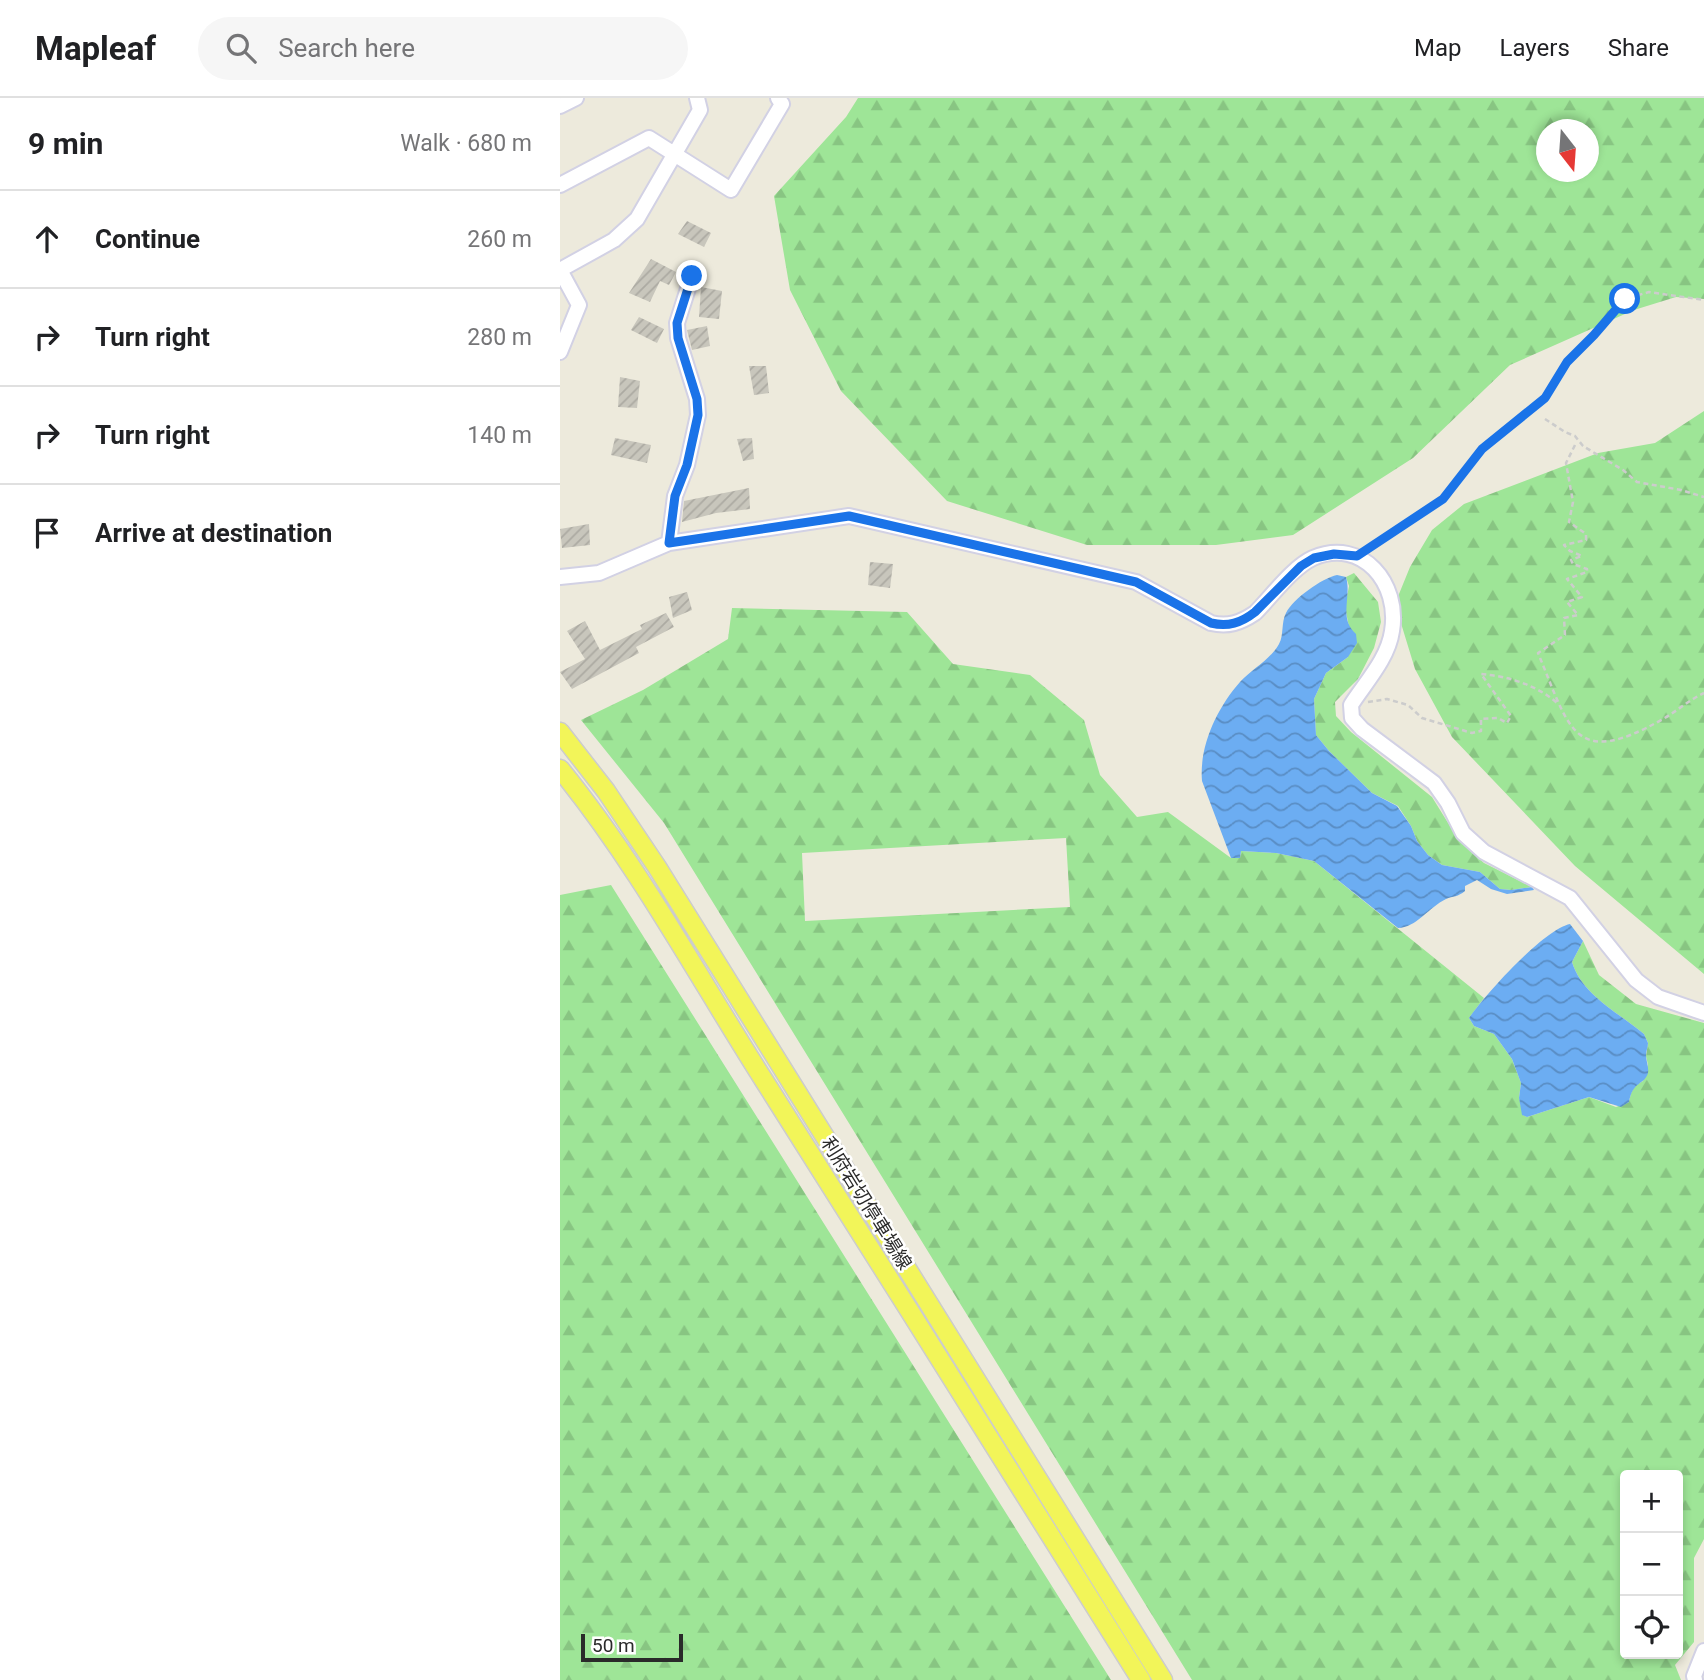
<!DOCTYPE html>
<html lang="en">
<head>
<meta charset="utf-8">
<style>
	:root { --surface:#fff; --page:#f6f6f6; --text:#202124; --muted:#757577; --line:#e0e0e0 }
	body { margin:0; font-family:Roboto,"Noto Sans JP",sans-serif; background:var(--page); color:var(--text) }
	.controls { position:absolute; right:21px; bottom:21px; display:grid; overflow:hidden; border-radius:7px; box-shadow:0 4px 10px #0003 }
	.controls button { width:63px; height:63px; display:grid; place-items:center; padding:0; border:0; border-bottom:2px solid var(--line); background:var(--surface); color:var(--text); font:35px sans-serif }
	.compass { position:absolute; left:976px; top:21px; width:63px; height:63px; border-radius:50%; background:var(--surface); box-shadow:0 4px 10px #0003; rotate:163deg }
	.scale { position:absolute; left:21px; bottom:18px; width:102px; box-sizing:border-box; padding-left:7px; border:4px solid #2a2a2a; border-top:0; font-size:19px; line-height:24px; white-space:nowrap; color:#2a2a2a; -webkit-text-stroke:5px #fff; paint-order:stroke }
	.stop { position:absolute; width:21px; height:21px; margin:-16px; border:5px solid #1a73e8; border-radius:50%; background:#fff }
	.stop.end { background:#1a73e8; border-color:#fff; box-shadow:0 2px 7px #0008 }
	.list { margin:0; padding:0; list-style:none }
	h2 { display:flex; justify-content:space-between; align-items:center; height:91px; margin:0; padding:0 28px; font-size:30px }
	h2 small { font-size:23px; font-weight:400; color:var(--muted) }
	.list li { display:grid; grid-template-columns:46px 1fr auto; gap:21px; align-items:center; box-sizing:border-box; height:98px; padding:0 28px; border-top:2px solid var(--line) }
	.list b { display:block; font-size:26px; white-space:nowrap }
	.list em { font-size:23px; font-style:normal; color:var(--muted) }
	.icon { flex:none; width:38px; height:38px; fill:none; stroke:currentColor; stroke-width:2; stroke-linecap:round; stroke-linejoin:round }
	.map { position:relative; flex:none; width:1144px; height:1582px; overflow:hidden }
	header { display:flex; align-items:center; gap:42px; box-sizing:border-box; height:98px; padding:0 35px; background:var(--surface); border-bottom:2px solid var(--line) }
	header strong { font-size:33px }
	nav { display:flex; gap:38px; margin-inline-start:auto; font-size:24px }
	.search { width:490px; height:63px; background:var(--page); display:flex; align-items:center; gap:18px; box-sizing:border-box; padding:0 24px; border-radius:38px; color:var(--muted); font-size:26px }
	main { display:flex }
	aside { flex:1; background:var(--surface) }
	.map>svg:first-child { display:block }
	.forest { fill:url(#forest-firs); fill-rule:evenodd }
	.water { fill:url(#water-waves) }
	.building { fill:url(#building-hatch) }
	.lines { fill:none; stroke-linecap:round; stroke-linejoin:round }
	.minor-casing { stroke:#d2d1e4; stroke-width:18 }
	.major-casing { stroke:#ccc; stroke-width:21 }
	.path { stroke:#ccc; stroke-width:2.5; stroke-dasharray:5 3.5; stroke-linecap:butt }
	.minor { stroke:#fff; stroke-width:14 }
	.major { stroke:#f2f559; stroke-width:18 }
	.route { stroke:#1a73e8; stroke-width:9 }
	.labels { text-anchor:middle; stroke-width:5; stroke-linejoin:round; paint-order:stroke }
	.street-label { font-size:19px; fill:#2a2a2a; stroke:#fff }
</style>
</head>
<body>
<header>
<strong>Mapleaf</strong>
<div class="search"><svg class="icon" aria-label="search" viewBox="0 0 24 24"><circle cx="10" cy="10" r="6"/><path d="M15 15l6 6"/></svg>Search here</div>
<nav><a>Map</a><a>Layers</a><a>Share</a></nav>
</header>
<main>
<aside>
<h2>9 min<small>Walk · 680 m</small></h2>
<ul class="list">
<li><svg class="icon" aria-label="ahead" viewBox="0 0 24 24"><path d="M12 20V5M6 11l6-6 6 6"/></svg><div><b>Continue</b></div><em>260 m</em></li>
<li><svg class="icon" aria-label="right" viewBox="0 0 24 24"><path d="M7 20v-9h11M14 6l5 5-5 5"/></svg><div><b>Turn right</b></div><em>280 m</em></li>
<li><svg class="icon" aria-label="right" viewBox="0 0 24 24"><path d="M7 20v-9h11M14 6l5 5-5 5"/></svg><div><b>Turn right</b></div><em>140 m</em></li>
<li><svg class="icon" aria-label="arrive" viewBox="0 0 24 24"><path d="M6 21V4h12l-3 4 3 4H6"/></svg><div><b>Arrive at destination</b></div></li>
</ul>
</aside>
<div class="map">
<svg width="1144" height="1582" viewBox="0 0 1144 1582">
	<defs>
		<pattern id="forest-firs" width="22" height="20" patternUnits="userSpaceOnUse" patternTransform="scale(1.75)"><rect width="22" height="20" fill="#9ee597"/><path d="M5 1l3.5 6h-7zM16 11l3.5 6h-7z" fill="#88c582"/></pattern>
		<pattern id="water-waves" width="16" height="10" patternUnits="userSpaceOnUse" patternTransform="scale(1.75)"><rect width="16" height="10" fill="#6cadf2"/><path d="M0 5q4-4 8 0t8 0" fill="none" stroke="#598dc4"/></pattern>
		<pattern id="building-hatch" width="6" height="6" patternUnits="userSpaceOnUse" patternTransform="scale(1.75)"><rect width="6" height="6" fill="#c8c6bc"/><path d="M-1 1l2-2M0 6l6-6M5 7l2-2" fill="none" stroke="#acaaa2"/></pattern>
	</defs>
	<rect width="100%" height="100%" fill="#edeadc"/>
	<!-- forest -->
	<path class="forest" d="M298,0H1144V201L1116,199L1074,212L950,267L853,360L733,437L656,447H527L387,403L281,293L230,192L214,98L286,19ZM986,32H1028V74H986Z
		M1144,313V876L1015,768L892,639L855,571L840,522L839,496L850,469L872,432L904,406L1038,355L1095,345Z
		M794,475L818,504L821,524L814,550L798,581L775,604L776,618L791,634L872,699L898,741L924,765L972,789L951,792L940,791L920,774L882,767L868,757L857,743L851,728L838,708L812,695L769,653L756,637L754,601L766,575L788,559L789,529L785,509L789,488L786,479Z
		M172,510L347,514L393,566L470,577L524,622L540,677L577,719L608,714L671,760H680L681,753L716,755L754,763L924,900L909,920L914,928L934,936L952,961L961,985L959,1000L963,1017L967,1019L1029,999L1056,1009L1069,1004C1071,993 1073,988 1083,983L1088,967L1086,958L1088,945L1084,936C1059,915 1022,897 1012,864L1023,843L1039,877L1076,906L1144,925V1441L1134,1460V1544L1115,1567L1121,1582H632L104,725L21,622L83,592L168,541ZM506,740L510,809L245,823L242,755ZM1065,1377H1118V1556H1065Z
		M51,787L551,1582H0V797Z"/>
	<!-- water -->
	<path class="water" d="M777,477L786,479C792,499 778,520 796,536L797,545L788,559L766,575L754,601L756,637L769,653L812,695L837,708L851,728L857,743L868,757L882,767L920,774L940,791L951,792L972,789L974,792L947,796L931,791L917,782L905,788V793C898,799 893,798 886,801C869,809 856,830 838,830L754,763L716,755L681,753L680,760H671L642,683C639,648 657,610 680,584C692,571 710,562 719,546C724,537 721,524 726,515C733,501 762,480 777,477Z
		M1010,826L1023,843L1012,864C1022,897 1059,915 1084,936L1088,945C1088,949 1086,953 1086,957C1086,963 1089,969 1088,975C1084,988 1073,982 1069,1004L1061,1009L1029,999L967,1019L962,1017L959,1000L961,985L952,961L934,936L914,928L909,920C926,896 983,832 1010,826Z"/>
	<!-- building -->
	<path class="building" d="M127,123L151,135L144,149L118,136Z
		M91,161L116,174L109,187L100,183L90,204L69,195Z
		M141,189L162,193L159,221L139,219Z
		M79,219L104,231L97,245L71,232Z
		M147,228L150,248L132,252L127,232Z
		M189,268H206L209,295L194,297Z
		M60,279L80,283L77,310L58,309Z
		M55,340L91,347L87,365L51,357Z
		M192,340L194,361L183,363L177,341Z
		M189,390L190,411L156,415L122,424L124,403Z
		M29,426L30,447L2,450L0,431Z
		M310,464L333,466L330,490L308,487Z
		M127,494L132,512L113,520L109,499Z
		M106,515L114,529L76,549L79,555L12,591L0,574L25,561L7,533L25,523L40,552L82,531L80,527Z"/>
	<g class="lines">
		<defs>
			<path id="minor" d="M0,8L16,0
				M0,87L89,40L171,92L222,6L218,0
				M0,172L54,142L77,121L140,12L137,0
				M0,254L19,207L0,172
				M109,445L115,398L127,367L138,317L137,301L118,240L117,225L132,178
				M0,479L39,475L109,445L289,418L576,484L651,525C668,529 680,525 695,515C711,499 733,469 753,460C803,439 840,486 832,533C828,561 805,585 791,607L792,620L802,631L874,685L888,705L903,735L924,754L1010,800L1076,882L1098,899L1144,915
				M1135,1582L1134,1578L1144,1553"/>
			<path id="major" d="M0,634L46,693L97,769L603,1582
				M0,671C79,768 138,879 205,984C331,1183 456,1382 581,1582"/>
		</defs>
		<!-- minor casing -->
		<use href="#minor" class="minor-casing"/>
		<!-- major casing -->
		<use href="#major" class="major-casing"/>
		<!-- path -->
		<path class="path" d="M985,321L1005,334L1015,338L1023,348L1063,372L1077,384L1121,392L1144,399
			M1015,347L1006,365L1013,404L1009,424L1026,436V442L1004,447L1010,453L1022,458L1011,462L1013,466L1027,471V474L1007,481L1022,499L1007,504L1018,517L1004,520L1005,537L978,555C1010,631 1013,672 1103,621C1117,613 1129,602 1144,595
			M809,450L883,401L922,351L984,300L1007,264L1034,237L1065,201L1089,194L1144,202
			M808,604L827,601L848,607L862,620L912,635L921,633V621L938,620L947,625L951,618L921,576C947,578 977,587 997,605"/>
		<!-- minor -->
		<use href="#minor" class="minor"/>
		<!-- major -->
		<use href="#major" class="major"/>
	</g>
	<g class="lines">
		<!-- route -->
		<path class="route" d="M132,178L117,225L118,240L137,301L138,317L127,367L115,398L109,445L289,418L576,484L651,525C668,529 681,525 695,514L741,468L754,460L774,456L797,458L883,401L922,351L985,300L1007,264L1034,237L1065,201"/>
	</g>
	<g class="labels">
		<!-- street labels -->
		<g class="street-label">
			<text transform="translate(307 1105) rotate(58)" y="7">利府岩切停車場線</text>
		</g>
	</g>
</svg>
<div class="controls">
<button>+</button>
<button>−</button>
<button><svg class="icon" aria-label="locate" viewBox="0 0 24 24"><circle cx="12" cy="12" r="6"/><path d="M12 2v4M12 18v4M2 12h4M18 12h4"/></svg></button>
</div>
<svg class="compass" viewBox="-18 -18 36 36"><path d="M0-13l5 13h-10z" fill="#e53935"/><path d="M0 13l5-13h-10z" fill="#757577"/></svg>
<div class="scale">50 m</div>
<div class="stop" style="left:1065px;top:201px"></div>
<div class="stop end" style="left:132px;top:178px"></div>
</div>
</main>
</body>
</html>
